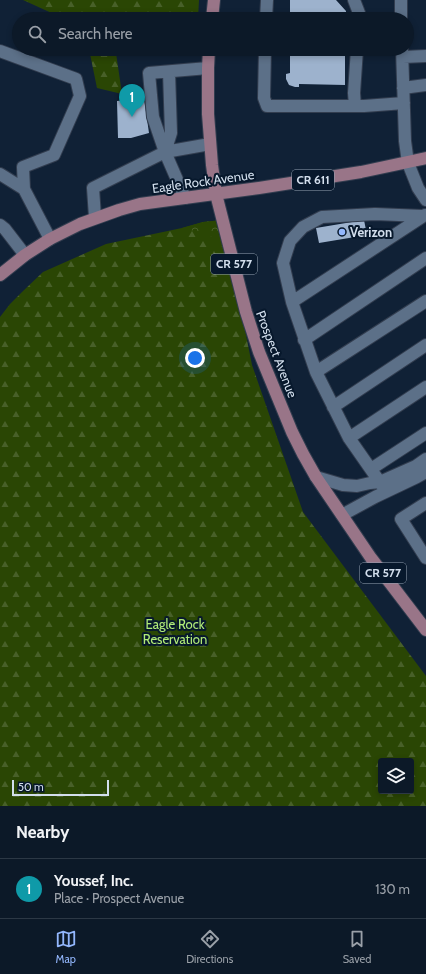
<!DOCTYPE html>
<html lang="en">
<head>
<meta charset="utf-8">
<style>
	:root { --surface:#0c1928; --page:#152230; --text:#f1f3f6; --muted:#9aa0a8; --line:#2c3845; --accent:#93b7fd }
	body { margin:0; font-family:Cabin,sans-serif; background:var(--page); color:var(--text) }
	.controls { position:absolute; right:12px; bottom:12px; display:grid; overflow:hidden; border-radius:4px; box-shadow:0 2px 6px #0003 }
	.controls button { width:36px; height:36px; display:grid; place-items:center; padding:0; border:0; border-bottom:1px solid var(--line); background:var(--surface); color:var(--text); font:20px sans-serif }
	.scale { position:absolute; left:12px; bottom:10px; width:97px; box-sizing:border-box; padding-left:4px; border:2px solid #d2deec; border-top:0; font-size:11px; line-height:14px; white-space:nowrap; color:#d2deec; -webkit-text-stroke:3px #07182c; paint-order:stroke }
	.you { position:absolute; left:195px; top:358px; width:14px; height:14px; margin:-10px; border:3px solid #fff; border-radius:50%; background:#1a73e8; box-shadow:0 0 0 6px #1a73e833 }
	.badge { display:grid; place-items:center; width:26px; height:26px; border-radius:50%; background:var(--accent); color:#fff; font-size:13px; font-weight:700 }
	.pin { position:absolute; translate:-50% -33px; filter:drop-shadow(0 1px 2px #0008) }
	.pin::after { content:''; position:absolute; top:21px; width:14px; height:12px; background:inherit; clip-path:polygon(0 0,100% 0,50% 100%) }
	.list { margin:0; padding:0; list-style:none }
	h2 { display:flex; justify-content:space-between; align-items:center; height:52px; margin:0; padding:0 16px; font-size:17px }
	h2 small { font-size:13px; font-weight:400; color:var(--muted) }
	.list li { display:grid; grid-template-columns:26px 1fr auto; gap:12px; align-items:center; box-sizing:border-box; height:60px; padding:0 16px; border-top:1px solid var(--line) }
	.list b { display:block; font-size:15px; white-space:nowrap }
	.list p { margin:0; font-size:13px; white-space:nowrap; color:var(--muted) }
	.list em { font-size:13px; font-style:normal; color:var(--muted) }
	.icon { flex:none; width:22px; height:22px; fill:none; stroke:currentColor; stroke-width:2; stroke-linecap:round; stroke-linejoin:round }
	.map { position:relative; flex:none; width:426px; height:806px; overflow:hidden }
	.search { position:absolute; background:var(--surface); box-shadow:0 2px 6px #0003; left:12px; right:12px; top:12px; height:44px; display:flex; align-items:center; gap:10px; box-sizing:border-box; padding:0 14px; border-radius:22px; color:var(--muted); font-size:15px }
	.sheet { height:112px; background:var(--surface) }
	nav { display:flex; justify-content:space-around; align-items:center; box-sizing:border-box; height:56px; border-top:1px solid var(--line); background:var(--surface); font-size:11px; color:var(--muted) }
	nav a { display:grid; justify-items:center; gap:2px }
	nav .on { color:var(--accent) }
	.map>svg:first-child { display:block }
	.forest { fill:url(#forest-firs); fill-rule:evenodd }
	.park { fill:url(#park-crowns) }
	.building { fill:#9db2cd }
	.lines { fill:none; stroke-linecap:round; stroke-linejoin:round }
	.minor-casing { stroke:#323d4f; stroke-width:14 }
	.major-casing { stroke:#323d4f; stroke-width:14 }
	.minor { stroke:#5c7088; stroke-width:12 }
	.major { stroke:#997588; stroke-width:12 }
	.poi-dot { fill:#93b7fd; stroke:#07182c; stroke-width:1.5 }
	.labels { text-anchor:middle; stroke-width:4; stroke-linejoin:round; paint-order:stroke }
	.shield { fill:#07182c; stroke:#95a3b2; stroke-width:1 }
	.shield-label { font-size:12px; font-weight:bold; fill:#d2deec }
	.street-label { font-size:13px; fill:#d2deec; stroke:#07182c }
	.poi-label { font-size:13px; font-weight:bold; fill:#d2deec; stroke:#07182c; text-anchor:start }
	.park-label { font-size:13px; fill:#b1eb78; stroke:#07182c }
</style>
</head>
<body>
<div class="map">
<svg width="426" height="806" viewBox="0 0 426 806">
	<defs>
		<pattern id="forest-firs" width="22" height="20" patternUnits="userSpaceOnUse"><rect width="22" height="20" fill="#2a4604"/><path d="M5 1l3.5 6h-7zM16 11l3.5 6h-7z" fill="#486029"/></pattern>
		<pattern id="park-crowns" width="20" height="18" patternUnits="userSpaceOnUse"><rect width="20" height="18" fill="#2a4604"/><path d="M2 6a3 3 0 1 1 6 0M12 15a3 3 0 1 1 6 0" fill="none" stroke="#486029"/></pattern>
	</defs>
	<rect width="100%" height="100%" fill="#102136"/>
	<!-- forest -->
	<path class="forest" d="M23,0H199L198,19H62L56,15Z
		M89,49H143L116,53L122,94L97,88Z
		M223,220L252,365L303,512L426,676V806H0V317L10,304L22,292L43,272L106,244L182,228L203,222ZM381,761H411V791H381Z"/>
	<!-- park -->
	<path class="park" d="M222,220L228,246C214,236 199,232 182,228L203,222Z"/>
	<!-- building -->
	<path class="building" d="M290,0H336L346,11V19H290Z
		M290,49H345V85L299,84V87H295L289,85L286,79V74L290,73Z
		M144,98L149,133L131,138H118L117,101Z
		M364,220L367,235L319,243L316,228Z"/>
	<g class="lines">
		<defs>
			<path id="minor" d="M354,0L359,13V19
				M401,0V19
				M266,19L267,0
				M265,49L264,98L267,106H364L404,103
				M402,49L405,141L408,163L418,188L426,200
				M0,51L76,79L80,96L54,155L23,167L24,189
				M403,57L426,56
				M169,72L171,133L165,152L185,198
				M403,88L426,85
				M355,106L354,93L357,49
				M165,152L210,144
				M0,174L24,189L50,239
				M95,217L93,188L165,152L153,117L149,73L208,68
				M0,225L5,229L25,255
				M292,302L425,215
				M304,340L426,258
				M316,372L426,301
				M333,407L426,345
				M349,438L426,387
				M371,469L426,433
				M316,477L343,485L357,486L370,483L380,482L416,466L426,459
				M386,491L349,438L316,372L292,302L283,263L290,241L303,227L322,217L375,214L423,216
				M426,503L401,519L426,558
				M342,515L375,497L417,477L426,472"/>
			<path id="major" d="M212,19L214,0
				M209,49L208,68V114L212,165L216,194L246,312L259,352L292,432L303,454L316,477L371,558L426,630
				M0,275L25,255L50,239L80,224L119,210L140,204L259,188L361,172L426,158"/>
		</defs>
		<!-- minor casing -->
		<use href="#minor" class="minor-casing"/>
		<!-- major casing -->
		<use href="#major" class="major-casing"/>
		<!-- minor -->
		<use href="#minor" class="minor"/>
		<!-- major -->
		<use href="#major" class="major"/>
	</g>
	<!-- markers -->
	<circle class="poi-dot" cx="342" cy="232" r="4"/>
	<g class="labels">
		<!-- shield labels -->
		<g class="shield">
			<rect x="292" y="170" width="42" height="20" rx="3"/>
			<rect x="211" y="254" width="46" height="20" rx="3"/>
			<rect x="360" y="563" width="46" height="20" rx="3"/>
		</g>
		<g class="shield-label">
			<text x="313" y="184">CR 611</text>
			<text x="234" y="268">CR 577</text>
			<text x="383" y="577">CR 577</text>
		</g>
		<!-- street labels -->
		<g class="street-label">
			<text transform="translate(203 181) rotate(-8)" y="5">Eagle Rock Avenue</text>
			<text transform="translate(277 354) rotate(69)" y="5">Prospect Avenue</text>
		</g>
		<!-- poi labels -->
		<g class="poi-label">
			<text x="350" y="237">Verizon</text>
		</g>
		<!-- park labels -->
		<g class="park-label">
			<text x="175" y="629">Eagle Rock<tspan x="175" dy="15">Reservation</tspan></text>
		</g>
	</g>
</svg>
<div class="controls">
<button><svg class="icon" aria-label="layers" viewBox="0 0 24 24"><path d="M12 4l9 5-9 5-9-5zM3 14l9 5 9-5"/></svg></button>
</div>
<div class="scale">50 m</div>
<div class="you"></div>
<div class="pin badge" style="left:132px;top:117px;background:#0f9aa8">1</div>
<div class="search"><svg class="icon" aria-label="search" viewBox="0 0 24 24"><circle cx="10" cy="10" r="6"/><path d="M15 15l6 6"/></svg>Search here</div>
</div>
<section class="sheet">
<h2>Nearby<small></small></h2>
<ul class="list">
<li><span class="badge" style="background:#0f9aa8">1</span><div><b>Youssef, Inc.</b><p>Place · Prospect Avenue</p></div><em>130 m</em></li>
</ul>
</section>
<nav>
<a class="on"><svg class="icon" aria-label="map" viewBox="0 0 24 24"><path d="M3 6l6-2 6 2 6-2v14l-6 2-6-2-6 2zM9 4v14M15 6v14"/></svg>Map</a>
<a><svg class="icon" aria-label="directions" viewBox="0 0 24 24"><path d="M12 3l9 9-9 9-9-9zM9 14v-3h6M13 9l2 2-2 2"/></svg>Directions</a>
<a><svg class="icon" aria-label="saved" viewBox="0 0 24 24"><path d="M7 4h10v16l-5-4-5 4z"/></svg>Saved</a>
</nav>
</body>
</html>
